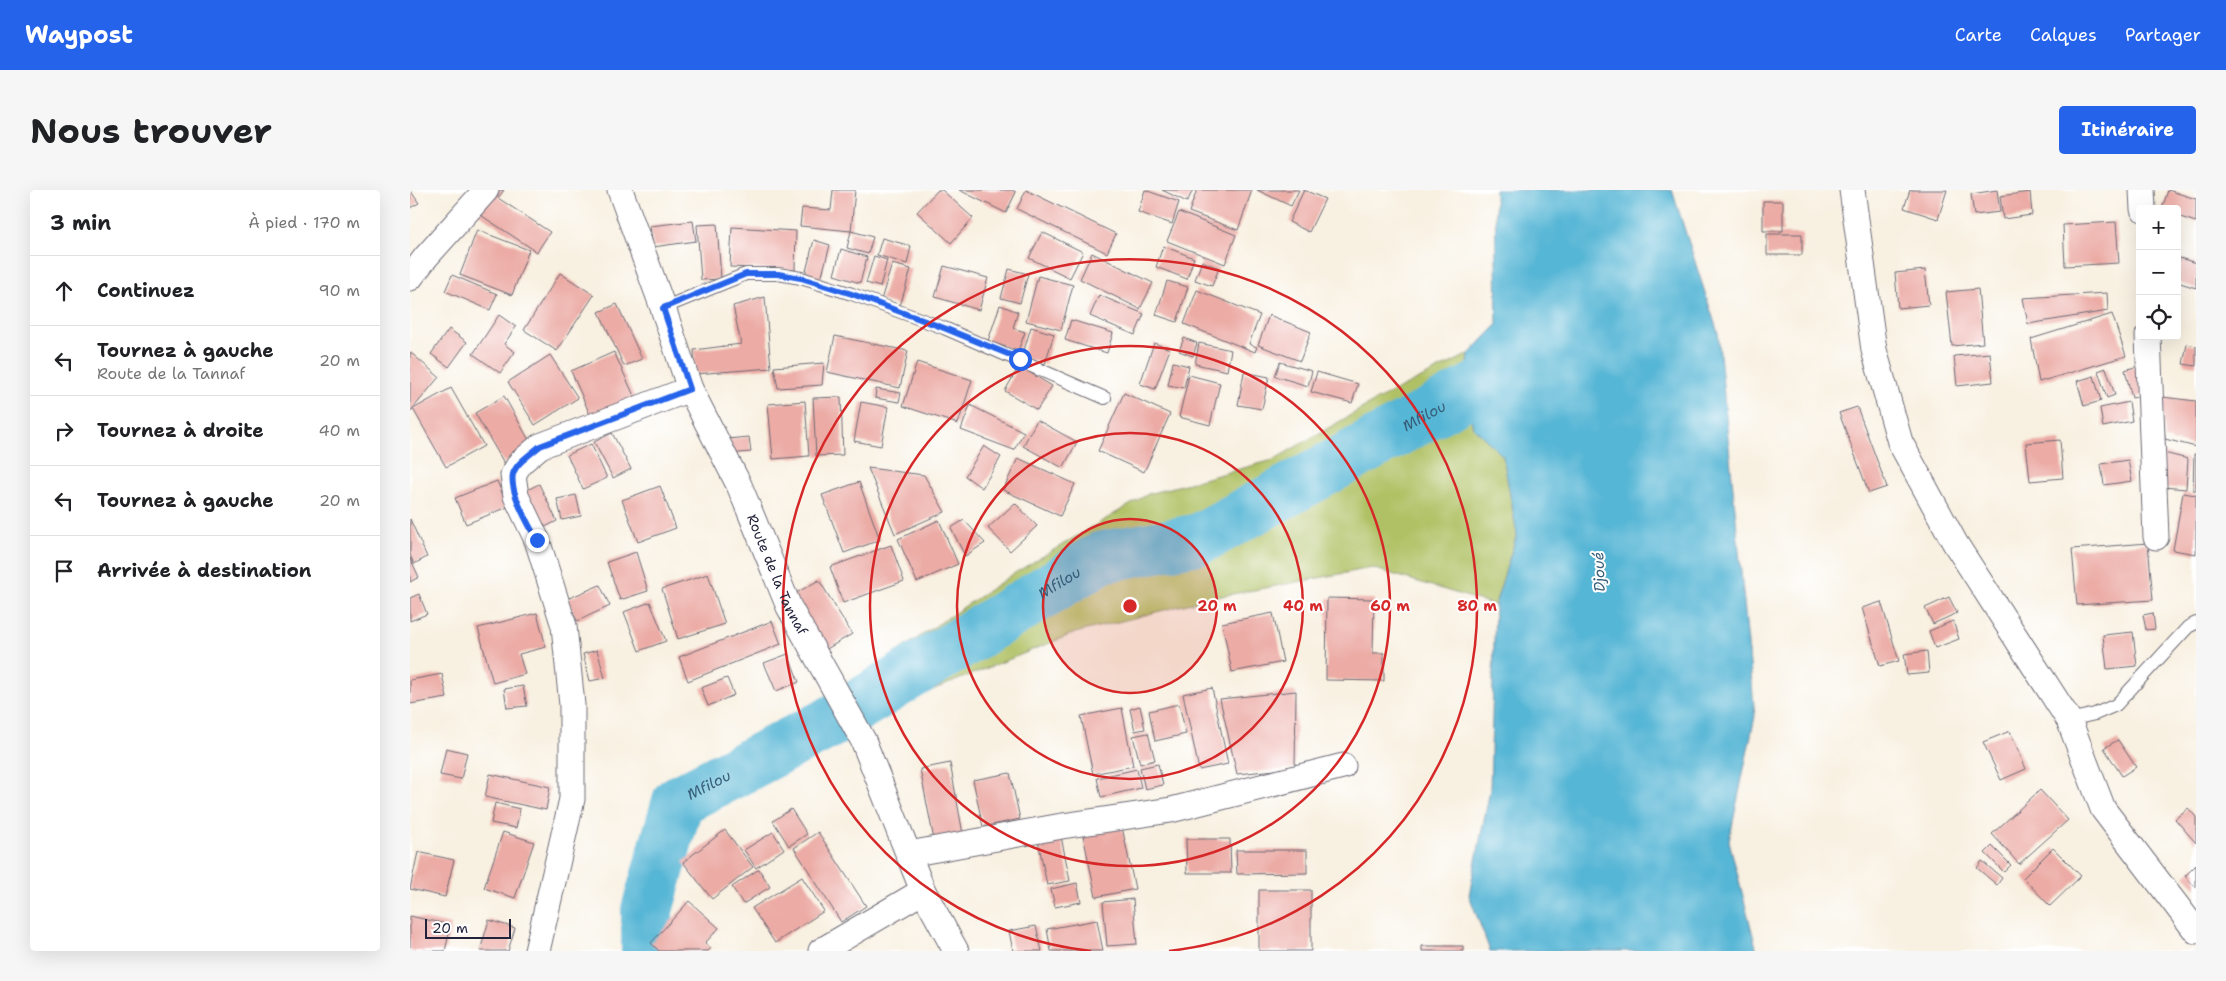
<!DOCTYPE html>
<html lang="fr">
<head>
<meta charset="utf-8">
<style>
	:root { --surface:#fff; --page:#f6f6f6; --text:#202124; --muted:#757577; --line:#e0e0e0; --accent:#2563eb }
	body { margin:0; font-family:"Shantell Sans",sans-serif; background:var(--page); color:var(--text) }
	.controls { position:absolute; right:15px; top:15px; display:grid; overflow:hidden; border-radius:5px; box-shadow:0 5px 20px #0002 }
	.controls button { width:45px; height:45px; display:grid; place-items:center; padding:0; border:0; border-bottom:1px solid var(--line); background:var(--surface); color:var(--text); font:25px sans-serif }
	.scale { position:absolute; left:15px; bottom:12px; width:86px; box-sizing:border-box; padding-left:5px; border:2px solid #22223b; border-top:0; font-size:14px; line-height:18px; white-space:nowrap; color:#22223b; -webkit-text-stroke:4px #fff; paint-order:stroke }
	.stop { position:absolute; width:15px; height:15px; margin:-11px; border:4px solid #2563eb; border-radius:50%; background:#fff }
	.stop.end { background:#2563eb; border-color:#fff; box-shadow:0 1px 5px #0008 }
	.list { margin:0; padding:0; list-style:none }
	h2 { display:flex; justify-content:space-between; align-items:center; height:65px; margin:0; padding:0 20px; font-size:21px }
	h2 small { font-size:16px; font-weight:400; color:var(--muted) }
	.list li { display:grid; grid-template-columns:32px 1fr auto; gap:15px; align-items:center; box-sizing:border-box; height:70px; padding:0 20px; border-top:1px solid var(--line) }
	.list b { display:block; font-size:19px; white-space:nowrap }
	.list p { margin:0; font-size:16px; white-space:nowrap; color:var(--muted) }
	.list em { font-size:16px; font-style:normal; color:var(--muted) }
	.icon { flex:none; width:28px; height:28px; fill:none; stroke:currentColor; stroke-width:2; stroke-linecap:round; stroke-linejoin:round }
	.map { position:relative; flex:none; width:1786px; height:761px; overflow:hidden; border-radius:5px }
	header { display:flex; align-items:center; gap:30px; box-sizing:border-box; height:70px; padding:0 25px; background:var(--accent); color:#fff }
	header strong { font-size:24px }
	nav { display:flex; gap:28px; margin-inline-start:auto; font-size:18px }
	.intro { display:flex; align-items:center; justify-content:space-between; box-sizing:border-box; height:120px; padding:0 30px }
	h1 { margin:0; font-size:35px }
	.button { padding:12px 22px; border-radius:5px; background:var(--accent); color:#fff; font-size:18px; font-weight:700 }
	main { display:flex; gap:30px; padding:0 30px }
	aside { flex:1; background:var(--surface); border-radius:5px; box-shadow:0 5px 20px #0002 }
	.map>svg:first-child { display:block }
	.green { fill:#b0c165; stroke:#697250 }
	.water { fill:#57b6d5; stroke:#3c6c88 }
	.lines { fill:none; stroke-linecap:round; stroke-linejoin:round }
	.river { stroke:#57b6d5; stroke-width:52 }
	.building { fill:#ecaba5 }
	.lane-casing { stroke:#6d6a75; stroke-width:14 }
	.street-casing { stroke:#6d6a75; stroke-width:27 }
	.lane { stroke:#fff; stroke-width:12 }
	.street { stroke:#fff; stroke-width:25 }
	.route { stroke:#2563eb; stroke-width:6 }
	.ring { fill:none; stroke:#d62828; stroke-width:2.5 }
	.labels { text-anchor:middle; stroke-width:4; stroke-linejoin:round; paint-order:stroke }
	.street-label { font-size:14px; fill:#22223b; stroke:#fff }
	.water-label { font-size:15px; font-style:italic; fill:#375d79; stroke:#fff }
	.centre { fill:#d62828; stroke:#fff; stroke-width:2.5 }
	.ring-label { font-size:15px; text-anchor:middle; font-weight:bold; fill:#d62828; stroke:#fff; stroke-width:4; stroke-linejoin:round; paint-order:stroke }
</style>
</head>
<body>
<header>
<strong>Waypost</strong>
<nav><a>Carte</a><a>Calques</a><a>Partager</a></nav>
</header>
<div class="intro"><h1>Nous trouver</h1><a class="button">Itinéraire</a></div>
<main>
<aside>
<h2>3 min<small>À pied · 170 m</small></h2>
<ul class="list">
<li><svg class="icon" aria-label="ahead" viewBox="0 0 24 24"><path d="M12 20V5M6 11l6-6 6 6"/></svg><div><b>Continuez</b></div><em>90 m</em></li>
<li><svg class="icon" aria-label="left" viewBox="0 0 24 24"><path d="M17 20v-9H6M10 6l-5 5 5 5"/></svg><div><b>Tournez à gauche</b><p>Route de la Tannaf</p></div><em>20 m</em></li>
<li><svg class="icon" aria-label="right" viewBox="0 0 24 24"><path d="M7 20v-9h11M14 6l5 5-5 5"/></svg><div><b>Tournez à droite</b></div><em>40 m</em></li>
<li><svg class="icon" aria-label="left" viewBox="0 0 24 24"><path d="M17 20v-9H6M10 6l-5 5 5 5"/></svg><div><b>Tournez à gauche</b></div><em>20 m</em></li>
<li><svg class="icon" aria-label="arrive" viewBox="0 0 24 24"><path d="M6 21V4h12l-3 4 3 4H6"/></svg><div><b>Arrivée à destination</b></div></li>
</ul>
</aside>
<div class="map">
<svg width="1786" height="761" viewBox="0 0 1786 761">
	<rect width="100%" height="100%" fill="#fff"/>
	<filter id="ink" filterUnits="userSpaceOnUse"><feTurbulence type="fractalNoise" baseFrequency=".02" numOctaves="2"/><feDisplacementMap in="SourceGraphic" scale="10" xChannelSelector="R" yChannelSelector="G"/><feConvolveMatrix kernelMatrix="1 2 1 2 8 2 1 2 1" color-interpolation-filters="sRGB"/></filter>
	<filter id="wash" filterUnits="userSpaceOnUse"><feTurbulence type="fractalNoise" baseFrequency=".0096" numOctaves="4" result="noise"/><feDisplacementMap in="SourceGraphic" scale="20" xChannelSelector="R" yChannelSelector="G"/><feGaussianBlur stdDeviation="1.12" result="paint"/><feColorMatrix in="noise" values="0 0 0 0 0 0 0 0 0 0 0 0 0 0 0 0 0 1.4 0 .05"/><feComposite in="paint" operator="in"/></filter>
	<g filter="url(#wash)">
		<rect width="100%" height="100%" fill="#f8f0e0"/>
		<!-- green -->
		<path class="green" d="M1059,164L1055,205L1063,237L1093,266L1107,344L1085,415L962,378L801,408L665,443L460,525L445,490L603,384L738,304L863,270L965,211Z"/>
		<!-- water -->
		<path class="water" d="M1085,0H1262L1308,143L1345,526L1319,651L1347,761H1080L1059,705L1080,600L1085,415L1107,344L1093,266L1063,237L1055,205L1059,164L1087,135Z"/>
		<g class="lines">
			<!-- river -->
			<path class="river" id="s1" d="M237,761V720L268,611L421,532L692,367L789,349L1119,169"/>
		</g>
		<g id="blocks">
			<!-- building -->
			<path class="building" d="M0,0L9,13L0,18Z
				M81,0H94L88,8L140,42L127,62L66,22Z
				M423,0H445L441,41L390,36L392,18L421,20Z
				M528,0H532L563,28L541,53L507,22Z
				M549,0H602L606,2L596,23Z
				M616,0L706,44L697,63L607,19Z
				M735,0L769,12L762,34L728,22Z
				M752,0H783L777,12Z
				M787,0H842L828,40L779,22Z
				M847,0H889L881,16Z
				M894,0L915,9L899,42L879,32Z
				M1500,0H1537L1528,29L1494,18Z
				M1587,0L1590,22L1564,25L1561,4Z
				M1758,0L1786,9V32L1767,26V19H1752Z
				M1620,2L1622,25L1593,29L1590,6Z
				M1353,11H1373V41H1353Z
				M769,22L826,45L815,74L757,51Z
				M283,31L286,51L243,57L240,36Z
				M1706,32L1709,73L1655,76L1653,35Z
				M307,34L311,89L291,90L287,35Z
				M322,37L386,41L385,80L320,77Z
				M67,40L119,60L102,105L50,85Z
				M441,41L463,47L458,64L437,58Z
				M632,42L673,62L660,88L619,68Z
				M1357,44H1392V65H1357Z
				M472,48L501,56L497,74L467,65Z
				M404,50L420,55L410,93L394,89Z
				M753,56L784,68L777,89L746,77Z
				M431,59L457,67L450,93L424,85Z
				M682,63L743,93L730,119L670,89Z
				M464,66L477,70L470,97L456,93Z
				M1770,68L1786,73V98L1767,92V76Z
				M792,71L809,78L802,96L785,90Z
				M482,74L501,79L490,116L471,110Z
				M534,76L578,88L569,120L525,107Z
				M599,79L618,84L610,113L591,108Z
				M1515,80L1519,115L1488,118L1485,83Z
				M150,83L184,105L147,161L114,140Z
				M42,85L87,104L80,120L35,101Z
				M628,86L663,95L651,140L616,131Z
				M757,91L778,97L767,132L746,125Z
				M1568,99L1573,153L1542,156L1536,102Z
				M787,100L850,125L839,154L847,157L845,162L774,134Z
				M1697,103L1698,121L1618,134L1613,108Z
				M689,105L734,124L725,145L680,126Z
				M355,107L361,178L285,184L284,160L331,154L323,116Z
				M207,114L232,169L214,176L189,122Z
				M590,115L608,122L603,138L615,142L608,161L578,151Z
				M1702,124L1716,166L1629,192L1621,149Z
				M89,125L106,137L94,154L105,162L90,183L63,164Z
				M859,125L901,142L890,171L848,155Z
				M661,130L703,143L697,163L655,150Z
				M621,137L644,144L635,174L612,167Z
				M39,139L57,152L39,177L21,164Z
				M425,146L498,161L490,198L417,182Z
				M774,148L787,153L783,166L769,161Z
				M744,153L760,159L745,199L730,194Z
				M789,153L821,160L817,181L785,174Z
				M1777,154L1786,156V176L1773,174Z
				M0,162L29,187L0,222Z
				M204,162L225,208L181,227L161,181Z
				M1580,163L1583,192L1547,196L1544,166Z
				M140,165L168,208L125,235L98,192Z
				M507,172L562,190L548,234L493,216Z
				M763,172L779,176L774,198L758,195Z
				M870,172L902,181L898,196L865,186Z
				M414,173L412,195L368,198L364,177Z
				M609,176L642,196L627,220L595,201Z
				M1728,176L1736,205L1722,208L1715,180Z
				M1696,178L1705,205L1697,208L1688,181Z
				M834,182L859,187L852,219L828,215Z
				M907,182L948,194L942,213L901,202Z
				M779,185L810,193L800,235L769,227Z
				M1684,186L1691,211L1674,216L1667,191Z
				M41,198L74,256L36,277L3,219Z
				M466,199L491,203L489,212L465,208Z
				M714,203L760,224L734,282L688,261Z
				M94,206L123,257L94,273L65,223Z
				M431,207L433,265L406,266L403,208Z
				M1752,207L1786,211V257L1755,249Z
				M395,211L399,266L363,269L358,214Z
				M451,212L478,217L471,256L444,251Z
				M1719,212L1722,231L1693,237L1690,218Z
				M560,215L614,242L604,260L551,240Z
				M1447,217L1477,297L1459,303L1429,223Z
				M627,230L667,252L653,278L613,256Z
				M202,243L221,279L203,288L184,252Z
				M339,247L341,262L318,264L317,249Z
				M1650,250L1653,288L1620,291L1616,253Z
				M181,254L197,288L173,299L157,265Z
				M574,256L591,267L572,298L555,286Z
				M1750,262L1778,269L1776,299L1753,297Z
				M1784,264H1786V300H1783Z
				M608,268L665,294L650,326L593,300Z
				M1718,270L1722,291L1694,295L1691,274Z
				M458,278L514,285L535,322L485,344Z
				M87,291L98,317L56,334L45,308Z
				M449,292L470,350L434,363L412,305Z
				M129,294L147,331L133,338L115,301Z
				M250,296L266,338L228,352L212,310Z
				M1773,303L1786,305V364L1763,360Z
				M166,305L171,326L152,330L147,309Z
				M605,313L627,336L600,361L578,338Z
				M0,329L17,367L4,374L0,365Z
				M529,330L548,374L507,392L488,349Z
				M554,330L575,353L555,366L541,338Z
				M1738,353L1743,410L1667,415L1662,359Z
				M481,355L494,391L433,413L420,377Z
				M226,362L238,401L210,410L197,372Z
				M0,368L9,387L0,392Z
				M298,384L315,434L268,449L252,399Z
				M409,390L442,444L415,460L381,406Z
				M190,395L200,416L167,431L157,409Z
				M9,404L17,424L0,431V408Z
				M1539,407L1547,423L1523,434L1515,418Z
				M917,408L964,409L963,463H974V491L916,490Z
				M240,412L256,451L229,461L214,422Z
				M1471,412L1489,471L1470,476L1452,418Z
				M127,423L136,457L109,464L115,484L83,493L68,438Z
				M863,423L873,472L822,482L812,433Z
				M1743,423L1745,439L1736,440L1733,425Z
				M362,431L371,454L278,491L269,467Z
				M1543,431L1549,449L1525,458L1519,441Z
				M1723,442L1727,476L1697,479L1693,445Z
				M187,460L195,488L180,491L173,464Z
				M1517,461L1519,483L1497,485L1494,464Z
				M378,464L389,492L366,501L354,473Z
				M32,484L37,508L0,514V490Z
				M317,488L324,505L298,516L291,498Z
				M113,496L117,516L97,518L94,499Z
				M802,498L818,574L789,580L773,504Z
				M886,501L885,578L827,584L810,509Z
				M769,514L776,544L745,551L739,521Z
				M730,516L735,539L725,541L720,519Z
				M712,518L723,576L683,584L671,526Z
				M1600,541L1616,579L1591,590L1573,552Z
				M738,543L745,570L730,574L723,546Z
				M1708,550L1726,577L1712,586L1694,558Z
				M36,558L57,563L51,589L30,585Z
				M540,573L553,644L524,650L510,579Z
				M748,574L753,595L735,599L730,578Z
				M727,579L731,598L691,607L687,588Z
				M600,583L610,629L573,637L563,590Z
				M80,584L140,597L136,620L75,607Z
				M1630,600L1658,630L1609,674L1582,644Z
				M85,613L110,619L106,638L81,633Z
				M1778,618L1786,627V653L1765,629Z
				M381,619L397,644L379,656L363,631Z
				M711,632L725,699L686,707L672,640Z
				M315,640L343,677L302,709L273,672Z
				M650,641L660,691L637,695L627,646Z
				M93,642L124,652L105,708L74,698Z
				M363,642L374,659L346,678L334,660Z
				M408,642L456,716L431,732L384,658Z
				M776,649H820L821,683H777Z
				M1582,656L1601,675L1594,682L1575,663Z
				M1643,658L1671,686L1640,716L1613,688Z
				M826,660H897V683L827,684Z
				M8,662L44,670L35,707L0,699Z
				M1572,671L1592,688L1587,695L1567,678Z
				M1786,675V698L1775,686Z
				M349,679L360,697L333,714L322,697Z
				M392,687L414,721L365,753L342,718Z
				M667,693L671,712L645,717L641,699Z
				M849,700H901V761H849Z
				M723,709L727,754L697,756L693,712Z
				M279,711L309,738L295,753L301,758L298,761H249L241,753Z
				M0,726L41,735L35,761H0Z
				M79,730L105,738L98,761H70Z
				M687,730L693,761H641L637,739Z
				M626,736L632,761H603L599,741Z
				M1012,756H1053V761H1012Z"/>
		</g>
	</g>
	<g filter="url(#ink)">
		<use href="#blocks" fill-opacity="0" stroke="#6d6a75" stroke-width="1"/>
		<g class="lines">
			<defs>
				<path id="lane" d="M253,118L336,84H368L391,88L442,104L534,138L695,208
					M1659,530L1685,524L1706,515L1778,437L1786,433"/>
				<g id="street">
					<path id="s2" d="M210,0L253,118L280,199L329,295L379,417L453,550L513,701L546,761"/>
					<path d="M1442,0L1464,160L1490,252L1545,353L1659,530L1693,619L1786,741"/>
					<path d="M1732,0L1733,19"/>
					<path d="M0,88L16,67L76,0"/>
					<path d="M1738,146L1746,347"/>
					<path d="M499,664L652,636L761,620L933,576"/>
					<path d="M127,761L162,609V515L154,436L127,350L106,306L103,285L110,273L130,256L280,199"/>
					<path d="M411,761L513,701"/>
				</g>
			</defs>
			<!-- lane casing -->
			<use href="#lane" class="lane-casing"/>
			<!-- street casing -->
			<use href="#street" class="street-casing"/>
			<!-- lane -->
			<use href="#lane" class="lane"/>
			<!-- street -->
			<use href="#street" class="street"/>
		</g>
	</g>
	<g class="lines" filter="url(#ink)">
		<!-- route -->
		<path class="route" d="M127,350C119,335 99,302 103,284C107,272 121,264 130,256L280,199L253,118L336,84H368L391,88L442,104L534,138L610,169"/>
	</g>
	<!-- distance rings -->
	<circle cx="720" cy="416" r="87" fill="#d62828" fill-opacity=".12"/>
	<g class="ring">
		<circle cx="720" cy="416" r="87"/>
		<circle cx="720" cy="416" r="173"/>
		<circle cx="720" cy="416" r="260"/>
		<path d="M681 761A347 347 0 1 1 759 761"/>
	</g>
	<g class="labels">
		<!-- street labels -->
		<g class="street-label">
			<text dy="5" stroke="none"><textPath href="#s2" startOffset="416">Route de la Tannaf</textPath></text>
		</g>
		<!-- water labels -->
		<g class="water-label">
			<text dy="5" stroke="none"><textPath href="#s1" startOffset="999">Mfilou</textPath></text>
			<text transform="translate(1189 382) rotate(-92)" y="5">Djoué</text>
			<text dy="5" stroke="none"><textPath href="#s1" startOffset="594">Mfilou</textPath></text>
			<text dy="5" stroke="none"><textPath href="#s1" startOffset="189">Mfilou</textPath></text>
		</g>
	</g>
	<circle cx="720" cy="416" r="8" class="centre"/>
	<g class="ring-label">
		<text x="807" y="421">20 m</text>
		<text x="893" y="421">40 m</text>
		<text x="980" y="421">60 m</text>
		<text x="1067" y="421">80 m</text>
	</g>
</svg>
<div class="controls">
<button>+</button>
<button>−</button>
<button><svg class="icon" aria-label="locate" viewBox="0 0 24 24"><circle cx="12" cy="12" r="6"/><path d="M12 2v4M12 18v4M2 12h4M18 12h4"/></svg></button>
</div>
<div class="scale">20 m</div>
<div class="stop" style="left:610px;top:169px"></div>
<div class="stop end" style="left:127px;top:350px"></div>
</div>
</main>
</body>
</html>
